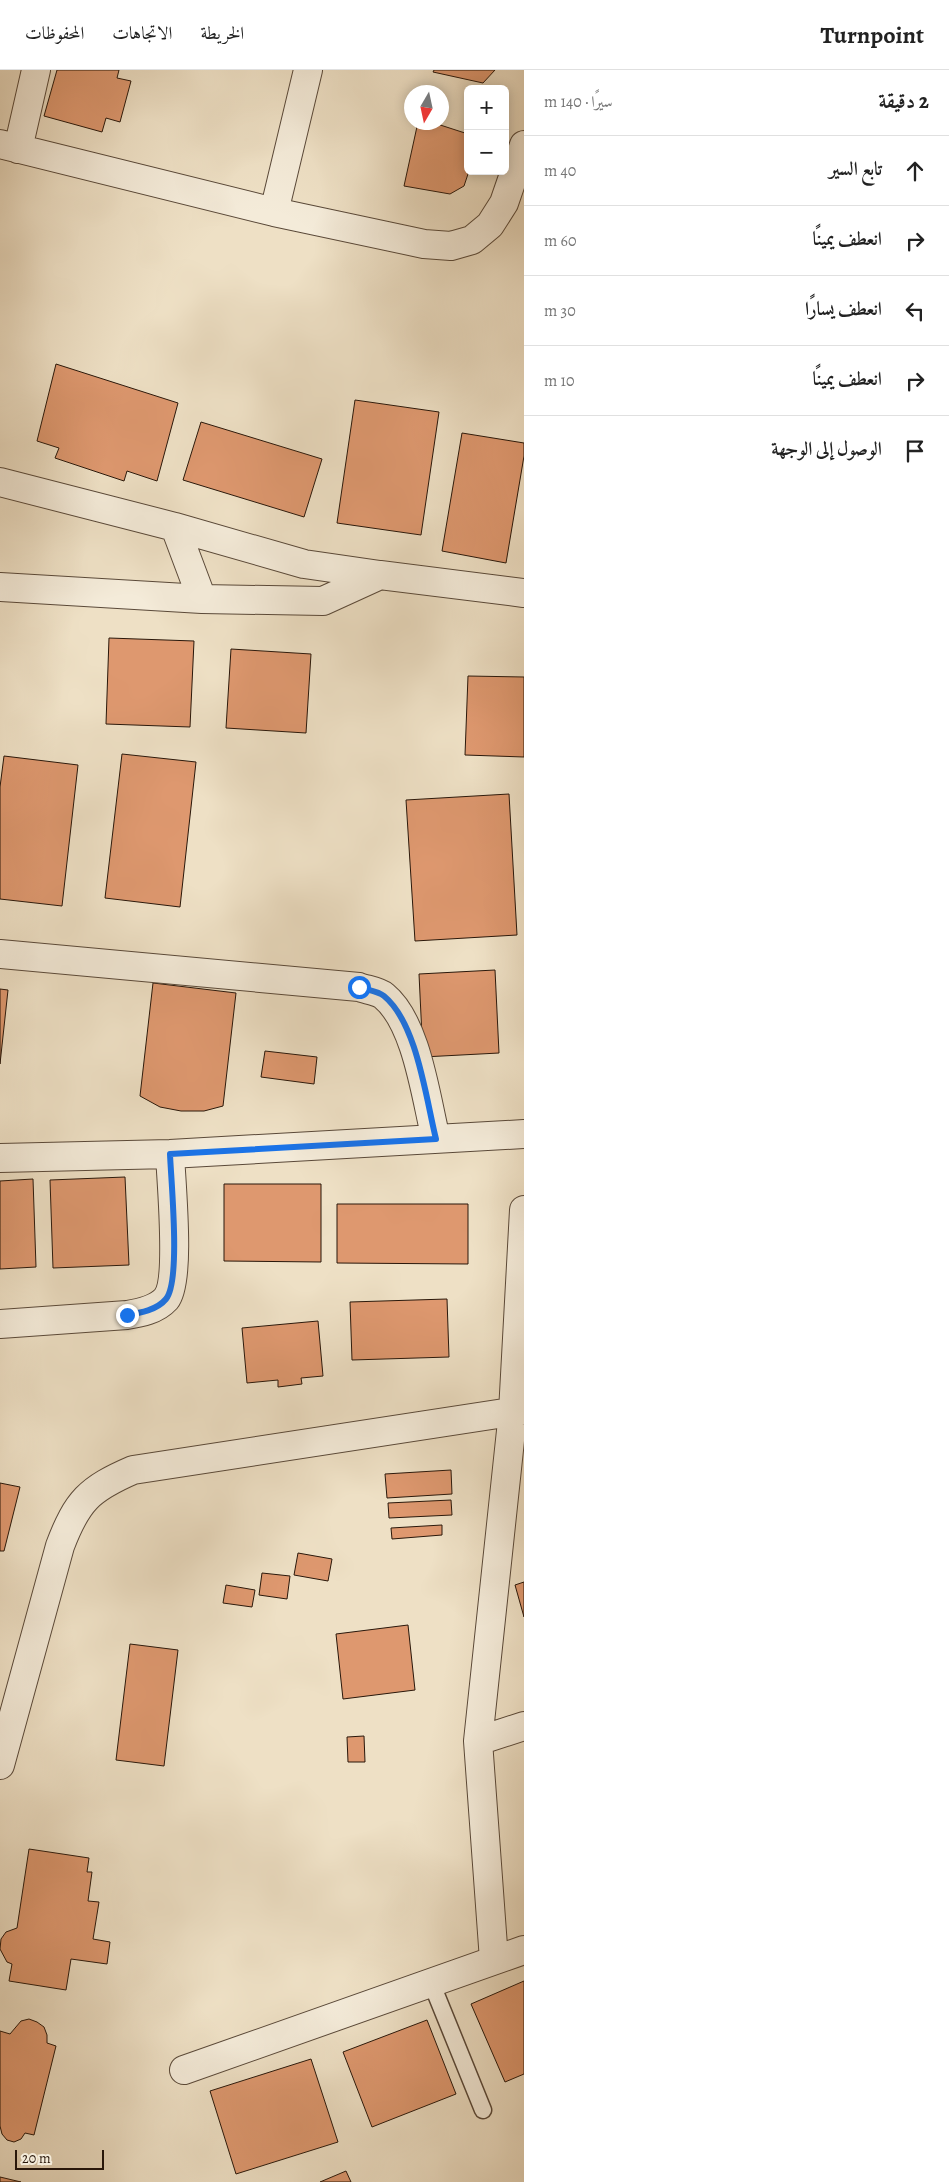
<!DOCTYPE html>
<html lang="ar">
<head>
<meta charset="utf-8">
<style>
	:root { --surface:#fff; --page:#f2f2f2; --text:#222; --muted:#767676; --line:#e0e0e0 }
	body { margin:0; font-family:Alegreya,Amiri,serif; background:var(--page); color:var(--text); direction:rtl }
	.controls { position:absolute; right:15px; top:15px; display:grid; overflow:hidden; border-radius:8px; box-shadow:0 2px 12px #0003 }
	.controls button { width:45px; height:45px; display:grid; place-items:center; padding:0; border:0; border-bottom:1px solid var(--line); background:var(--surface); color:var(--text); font:25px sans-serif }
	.compass { position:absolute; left:404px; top:15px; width:45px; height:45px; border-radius:50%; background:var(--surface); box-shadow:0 2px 12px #0003; rotate:189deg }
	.scale { position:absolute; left:15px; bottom:12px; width:89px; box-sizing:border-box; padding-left:5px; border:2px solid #29170a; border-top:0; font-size:14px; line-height:18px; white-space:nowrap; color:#29170a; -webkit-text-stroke:4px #f4ebd9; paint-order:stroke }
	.stop { position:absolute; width:15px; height:15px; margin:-11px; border:4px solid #1a73e8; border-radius:50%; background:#fff }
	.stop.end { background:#1a73e8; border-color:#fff; box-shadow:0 1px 5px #0008 }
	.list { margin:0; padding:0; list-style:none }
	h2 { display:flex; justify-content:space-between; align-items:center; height:65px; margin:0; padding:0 20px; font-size:21px }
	h2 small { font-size:16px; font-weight:400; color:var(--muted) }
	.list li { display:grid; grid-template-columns:32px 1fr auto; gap:15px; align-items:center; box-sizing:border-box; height:70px; padding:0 20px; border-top:1px solid var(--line) }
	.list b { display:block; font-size:19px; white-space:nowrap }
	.list em { font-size:16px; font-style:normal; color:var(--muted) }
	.icon { flex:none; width:28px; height:28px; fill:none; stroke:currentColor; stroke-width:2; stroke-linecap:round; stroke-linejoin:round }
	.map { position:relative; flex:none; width:524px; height:2112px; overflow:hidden; direction:ltr }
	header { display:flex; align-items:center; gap:30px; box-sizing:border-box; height:70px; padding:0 25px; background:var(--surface); border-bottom:1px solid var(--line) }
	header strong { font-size:24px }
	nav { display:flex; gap:28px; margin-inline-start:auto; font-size:18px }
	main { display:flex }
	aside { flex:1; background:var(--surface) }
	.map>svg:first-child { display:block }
	.building { fill:#de986f; stroke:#29170a }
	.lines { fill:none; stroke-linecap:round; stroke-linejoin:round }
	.service-casing { stroke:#5a4939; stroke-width:19 }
	.minor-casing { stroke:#5a4939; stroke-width:30 }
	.service { stroke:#f4ebd9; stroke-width:16 }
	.minor { stroke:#f4ebd9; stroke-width:28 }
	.route { stroke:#1a73e8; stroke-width:6 }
</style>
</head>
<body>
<header>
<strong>Turnpoint</strong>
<nav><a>الخريطة</a><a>الاتجاهات</a><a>المحفوظات</a></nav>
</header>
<main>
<aside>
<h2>2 دقيقة<small>سيرًا · 140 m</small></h2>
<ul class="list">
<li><svg class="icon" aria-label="ahead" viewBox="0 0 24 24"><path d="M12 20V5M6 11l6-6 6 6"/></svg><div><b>تابع السير</b></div><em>40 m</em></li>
<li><svg class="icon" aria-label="right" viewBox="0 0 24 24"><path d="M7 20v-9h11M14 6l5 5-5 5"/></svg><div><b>انعطف يمينًا</b></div><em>60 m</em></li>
<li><svg class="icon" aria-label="left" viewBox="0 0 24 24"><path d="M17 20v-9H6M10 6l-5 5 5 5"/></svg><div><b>انعطف يسارًا</b></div><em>30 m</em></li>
<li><svg class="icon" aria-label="right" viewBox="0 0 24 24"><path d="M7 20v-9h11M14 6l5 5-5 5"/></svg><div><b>انعطف يمينًا</b></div><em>10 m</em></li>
<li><svg class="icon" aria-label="arrive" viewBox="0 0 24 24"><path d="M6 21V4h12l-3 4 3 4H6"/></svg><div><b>الوصول إلى الوجهة</b></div></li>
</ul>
</aside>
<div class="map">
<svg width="524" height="2112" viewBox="0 0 524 2112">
	<rect width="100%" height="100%" fill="#eee0c5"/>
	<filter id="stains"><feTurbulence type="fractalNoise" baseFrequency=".004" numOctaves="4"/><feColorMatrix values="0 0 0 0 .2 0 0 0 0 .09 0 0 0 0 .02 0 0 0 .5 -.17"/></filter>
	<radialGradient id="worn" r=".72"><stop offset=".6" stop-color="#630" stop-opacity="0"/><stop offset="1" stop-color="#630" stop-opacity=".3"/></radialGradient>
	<!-- building -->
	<path class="building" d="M57,0H119L117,8L131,11L120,52L106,48L102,62L44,46Z
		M434,0H495L483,13L433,2Z
		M418,52H431L468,64L469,101L464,116L450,124L404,116Z
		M56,294L178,333L157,411L127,401L124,411L55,388L59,378L37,371Z
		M355,330L439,342L421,465L337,453Z
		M201,352L322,389L304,447L183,410Z
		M462,363L524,373V386L506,493L442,481Z
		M109,568L194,571L190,657L106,654Z
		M231,579L311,584L306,663L226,658Z
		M468,606L524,607V687L465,685Z
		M122,684L196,692L180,837L105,828Z
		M4,686L78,695L62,836L0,829V717Z
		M509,724L517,865L415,871L406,730Z
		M495,900L499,983L423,987L419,904Z
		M153,913L236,923L223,1036L204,1041H181L160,1037L140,1026Z
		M0,919L8,920L0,994Z
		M265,981L317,987L314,1014L261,1007Z
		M125,1107L129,1195L53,1198L50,1110Z
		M33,1109L36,1197L0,1199V1111Z
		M224,1114H321V1192L224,1191Z
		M337,1134H468V1194L337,1193Z
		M447,1229L449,1287L352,1290L350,1232Z
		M318,1251L323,1306L301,1308L302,1314L278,1317V1310L247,1313L242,1258Z
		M451,1400L452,1424L387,1428L385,1404Z
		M0,1413L20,1417L4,1481H0Z
		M451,1430L452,1445L389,1448L388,1433Z
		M442,1455V1465L392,1469L391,1458Z
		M298,1483L332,1489L328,1511L294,1505Z
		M262,1503L290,1506L287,1529L259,1525Z
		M524,1512V1547L515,1515Z
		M226,1515L255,1520L252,1537L223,1533Z
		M408,1555L415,1620L343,1629L336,1564Z
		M130,1574L178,1580L164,1696L116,1690Z
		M364,1666L365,1692H348L347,1667Z
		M29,1779L89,1788L87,1802H92L88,1831L99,1832L93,1869L110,1872L107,1894L71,1889L66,1920L9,1911L12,1894L7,1892L0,1879L1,1869L6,1862L17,1858Z
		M524,1911V2004L505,2012L471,1934Z
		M29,1949L37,1952L44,1957L47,1965V1973L56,1976L34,2065L25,2063L21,2069L14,2072L7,2070L2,2064L0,2056V1961L10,1964L21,1951Z
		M427,1950L456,2024L372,2057L343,1982Z
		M311,1989L338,2072L236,2104L210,2021Z
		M346,2101L351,2112H320Z
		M0,2107L21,2112H0Z"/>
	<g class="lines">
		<defs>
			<path id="service" d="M431,1912L483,2040"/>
			<path id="minor" d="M0,74L274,142L424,174L451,176L472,170L490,155L504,133L524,75
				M18,79L36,0
				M274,142L308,0
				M0,412L175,457L304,494L380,505
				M175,457L202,529
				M0,517L202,529L323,531L380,505L524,523
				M0,884L359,917C367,920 378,921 384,926C417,953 426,1029 436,1069
				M0,1088L170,1084L524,1064
				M0,1254L127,1245C140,1243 156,1240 166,1229C181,1211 171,1111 170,1084
				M478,1671L524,1656
				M0,1695L60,1476C77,1431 89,1419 133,1400L524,1340
				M494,1890L478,1671L513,1342L524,1140
				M184,2000L524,1880"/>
		</defs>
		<!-- service casing -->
		<use href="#service" class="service-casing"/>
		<!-- minor casing -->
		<use href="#minor" class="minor-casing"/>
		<!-- service -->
		<use href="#service" class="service"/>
		<!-- minor -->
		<use href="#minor" class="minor"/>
	</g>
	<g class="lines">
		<!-- route -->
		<path class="route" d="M127,1245C140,1243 157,1240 166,1229C181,1211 171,1111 170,1084L436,1069C426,1029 417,953 384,926C378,921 367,920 359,917"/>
	</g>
	<rect width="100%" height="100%" filter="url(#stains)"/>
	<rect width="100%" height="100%" fill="url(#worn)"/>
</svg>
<div class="controls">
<button>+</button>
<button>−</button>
</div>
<svg class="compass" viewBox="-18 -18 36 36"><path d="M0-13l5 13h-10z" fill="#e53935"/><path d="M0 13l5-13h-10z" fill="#767676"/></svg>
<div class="scale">20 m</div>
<div class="stop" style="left:359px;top:917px"></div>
<div class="stop end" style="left:127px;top:1245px"></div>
</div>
</main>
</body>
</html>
